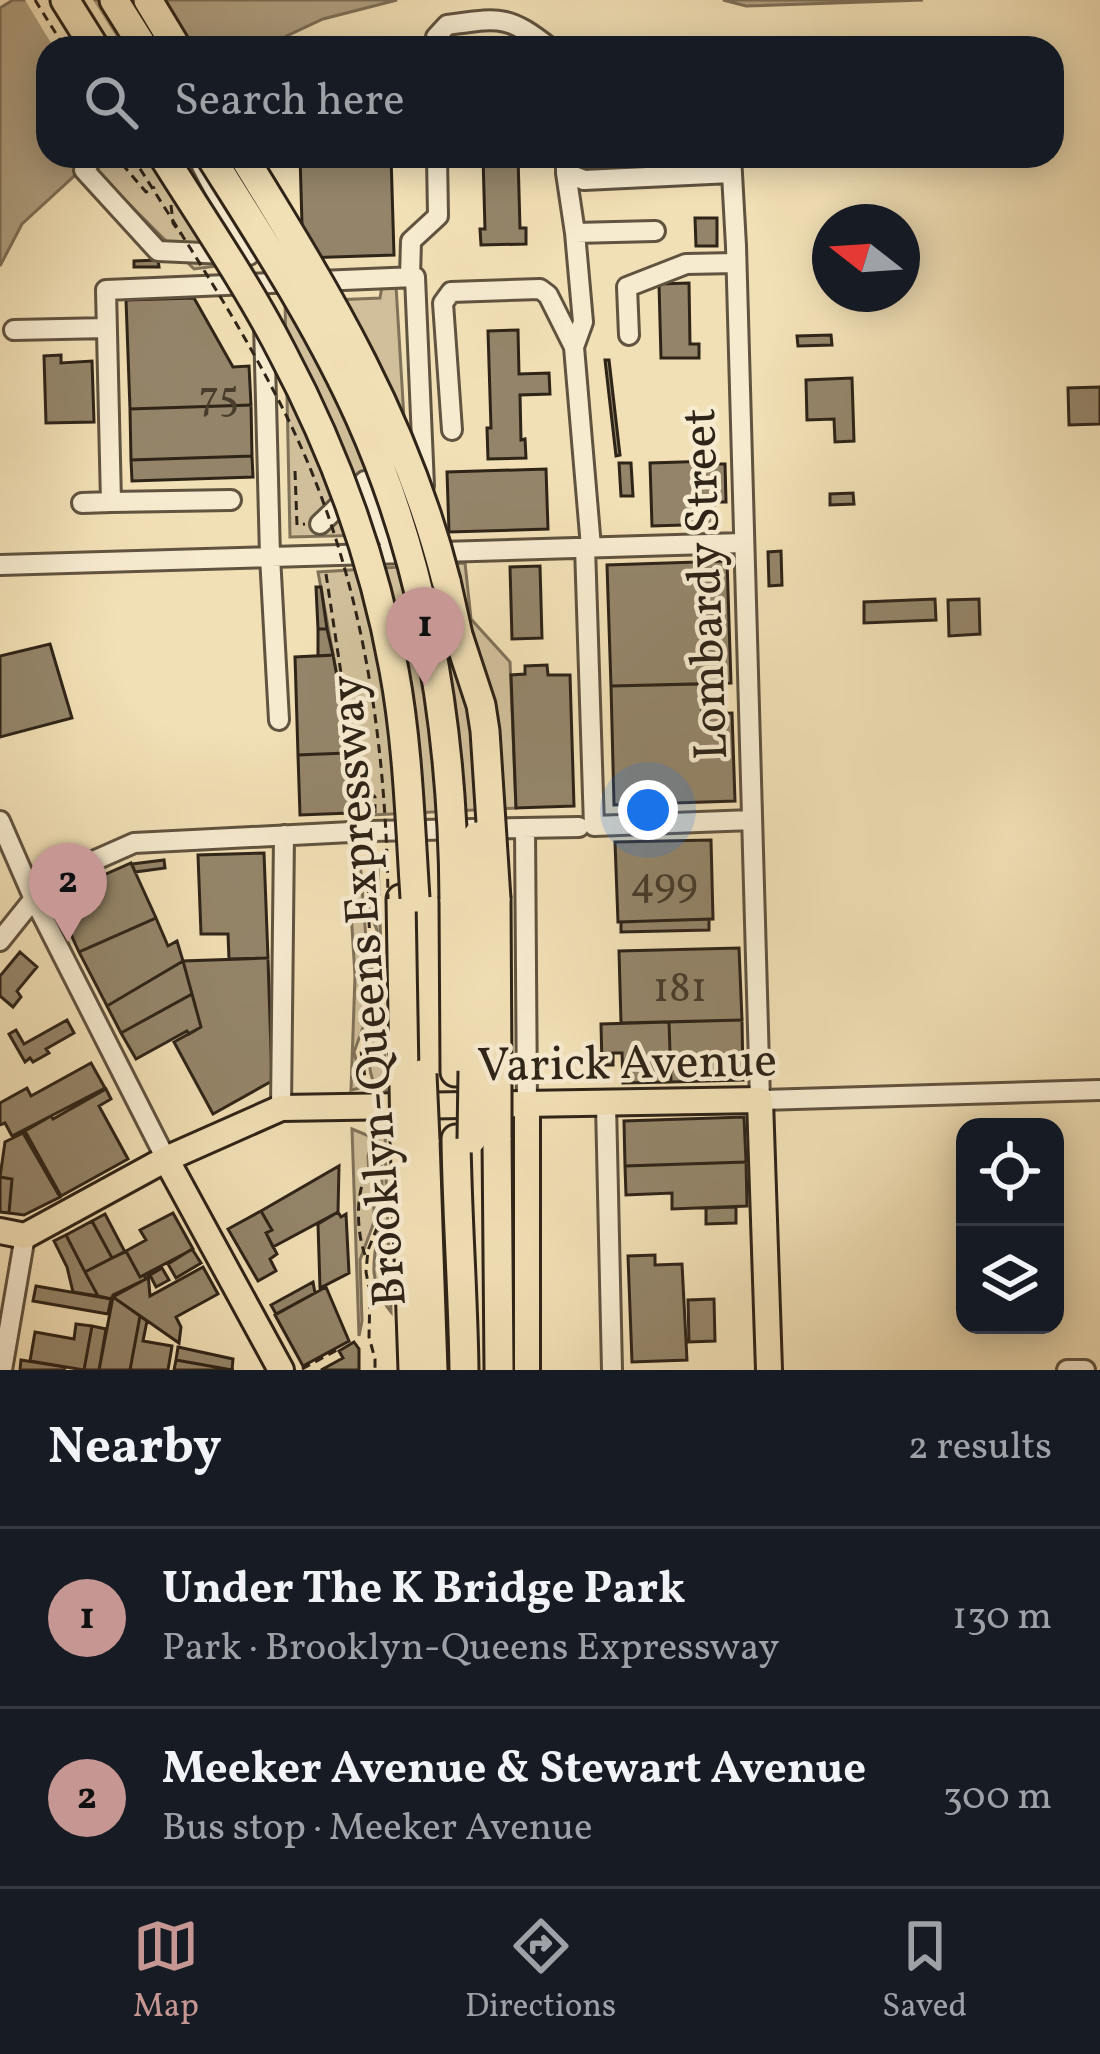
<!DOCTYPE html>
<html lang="en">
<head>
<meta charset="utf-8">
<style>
	:root { --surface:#171b24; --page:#20242c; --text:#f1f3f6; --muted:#9ea1a6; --line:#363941; --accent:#c59692 }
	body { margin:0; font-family:Vollkorn,serif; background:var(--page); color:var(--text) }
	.controls { position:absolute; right:36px; bottom:36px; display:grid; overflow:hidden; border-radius:24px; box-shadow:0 6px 30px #0003 }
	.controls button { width:108px; height:108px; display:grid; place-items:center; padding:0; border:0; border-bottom:3px solid var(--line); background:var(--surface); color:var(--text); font:60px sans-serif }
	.compass { position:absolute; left:812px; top:204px; width:108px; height:108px; border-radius:50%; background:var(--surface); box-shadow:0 6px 30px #0003; rotate:287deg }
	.you { position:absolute; left:648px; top:810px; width:42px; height:42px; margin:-30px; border:9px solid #fff; border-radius:50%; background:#1a73e8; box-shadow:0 0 0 18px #1a73e833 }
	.badge { display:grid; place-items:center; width:78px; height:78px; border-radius:50%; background:var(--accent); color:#111; font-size:39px; font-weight:700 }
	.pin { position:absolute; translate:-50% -99px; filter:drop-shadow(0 3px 6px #0008) }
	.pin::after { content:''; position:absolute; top:63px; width:42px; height:36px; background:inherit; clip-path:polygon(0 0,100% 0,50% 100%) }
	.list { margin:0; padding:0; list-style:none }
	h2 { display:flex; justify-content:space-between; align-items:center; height:156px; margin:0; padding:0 48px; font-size:51px }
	h2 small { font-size:39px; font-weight:400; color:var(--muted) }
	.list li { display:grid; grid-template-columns:78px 1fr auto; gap:36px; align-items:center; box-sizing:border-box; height:180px; padding:0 48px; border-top:3px solid var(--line) }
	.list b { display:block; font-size:45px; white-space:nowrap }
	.list p { margin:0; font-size:39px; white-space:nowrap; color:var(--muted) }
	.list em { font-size:39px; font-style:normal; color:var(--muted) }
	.icon { flex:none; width:66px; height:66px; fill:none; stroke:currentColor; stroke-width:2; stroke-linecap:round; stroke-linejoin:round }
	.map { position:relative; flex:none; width:1100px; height:1370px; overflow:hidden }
	.search { position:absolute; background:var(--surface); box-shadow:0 6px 30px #0003; left:36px; right:36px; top:36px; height:132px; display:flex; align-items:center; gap:30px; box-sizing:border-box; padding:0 42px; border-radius:36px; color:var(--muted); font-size:45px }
	.sheet { height:516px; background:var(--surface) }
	nav { display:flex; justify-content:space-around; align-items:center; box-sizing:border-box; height:168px; border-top:3px solid var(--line); background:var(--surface); font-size:33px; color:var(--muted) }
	nav a { display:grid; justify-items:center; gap:6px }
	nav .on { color:var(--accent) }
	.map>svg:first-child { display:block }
	.green { fill:#d0bf9a; stroke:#807259; stroke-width:3 }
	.water { fill:#af9f80; stroke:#7c6e56; stroke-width:3 }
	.pier { fill:#f1dfb5 }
	.building { fill:#94856a; stroke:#2f2418; stroke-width:3 }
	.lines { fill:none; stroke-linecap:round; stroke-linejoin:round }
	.minor-casing { stroke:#60533f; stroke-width:24 }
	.major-casing { stroke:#2f2418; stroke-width:30 }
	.highway-casing { stroke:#2f2418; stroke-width:33 }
	.path { stroke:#2f2418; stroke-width:3; stroke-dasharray:9 6; stroke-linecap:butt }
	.minor { stroke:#f6eacf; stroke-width:18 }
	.major { stroke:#f1dfb5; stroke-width:24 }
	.highway { stroke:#f1dfb5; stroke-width:27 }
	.highway-bridge-casing { stroke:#2f2418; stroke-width:33; stroke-linecap:butt }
	.path-bridge { stroke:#2f2418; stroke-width:3; stroke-dasharray:9 6; stroke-linecap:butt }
	.highway-bridge { stroke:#f1dfb5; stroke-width:27 }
	.labels { text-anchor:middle; stroke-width:9; stroke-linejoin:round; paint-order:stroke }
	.number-label { font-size:42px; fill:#483c2c }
	.street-label { font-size:48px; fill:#2f2418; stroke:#f6eacf }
</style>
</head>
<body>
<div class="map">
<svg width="1100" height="1370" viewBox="0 0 1100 1370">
	<rect width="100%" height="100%" fill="#f1dfb5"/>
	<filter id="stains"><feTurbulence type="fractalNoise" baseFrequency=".00167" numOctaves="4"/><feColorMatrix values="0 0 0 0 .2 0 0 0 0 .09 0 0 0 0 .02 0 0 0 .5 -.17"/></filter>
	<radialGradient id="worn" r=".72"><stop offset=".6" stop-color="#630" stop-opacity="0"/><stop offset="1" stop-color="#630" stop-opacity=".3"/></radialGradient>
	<!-- green -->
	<path class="green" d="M97,156H258L301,255L194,269L88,163Z
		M382,286H396L411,534L290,537L285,302L380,298Z
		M465,563L471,619L510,662L516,808L351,816L341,698L318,572Z
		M352,850L360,860L370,992L368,1014L354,1052L360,1075V1088L351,1090L355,976L351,912L355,911Z
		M378,864L386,1090L374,1083C362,1055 377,1036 380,1008C382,983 378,955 377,930C368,911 367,883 378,864Z
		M386,1127L385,1147L391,1312C360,1275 380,1244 382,1202C383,1179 380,1157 378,1135Z
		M352,1129L369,1136L372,1145L368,1156L369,1175L374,1178V1222L360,1260L362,1321L359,1336Z"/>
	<!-- water -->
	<path class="water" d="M13,0H397L323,19L261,48H48V156H96L22,224L0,266V8Z
		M723,0H923L746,6Z"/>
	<!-- pier -->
	<path class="pier" d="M25,0H93L123,48H54Z"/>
	<!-- building -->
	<path class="building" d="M300,156H391L394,255L303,258Z
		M483,156H518L520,228H526V244L481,245L480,229H485Z
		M695,218H717V246H696Z
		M158,260L159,267H134V261Z
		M689,283L690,344H699V358H661L659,284Z
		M194,298L233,367L249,366L251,405L130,409L126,300Z
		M518,330L519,374L549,373L550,394L520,395L521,440L525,439L526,458L488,459L487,428H491L488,331Z
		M831,335L832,345L798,346L797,336Z
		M61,355V363L92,361L94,422L46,423L44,356Z
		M605,360H609L620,455L616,456Z
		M852,378L854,441L835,442L834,419L807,420L806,380Z
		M1100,387V424L1069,425L1068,388Z
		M251,405L252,456L131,460L130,409Z
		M252,456L253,477L132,481L131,460Z
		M712,461V464H725L726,502H714L715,524L652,526L650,463Z
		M619,463H631L633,496H621Z
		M546,469L548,529L449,532L447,472Z
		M853,493L854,504L830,505V494Z
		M781,551L782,585L769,586L768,552Z
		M727,561L731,683L611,686L607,565Z
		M540,566L542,638L512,639L510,567Z
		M316,587H321L327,629H318Z
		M935,599L936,620L864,623V602Z
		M979,599L980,634L949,636L948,600Z
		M318,629H327L333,655L318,656Z
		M50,644L72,718L0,737V656Z
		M333,655L341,698L346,753L298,755L295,657Z
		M547,665L548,675H570L574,806L516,808L511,675L525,674V666Z
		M701,684L702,714L732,713L735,801L614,805L611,686Z
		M346,753L350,813L300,815L298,755Z
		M711,840L713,919L618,922L615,842Z
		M264,853L268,958L229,959L228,934H201L198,855Z
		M164,860L165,868L135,872L132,864Z
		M131,863L156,918L79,952L54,897Z
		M156,918L168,946L177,941L183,961L107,1006L79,952Z
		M709,919V930L621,932V922Z
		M739,948L742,1020L621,1023L619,951Z
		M20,952L37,967L17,991L21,997L13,1007L0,996V976Z
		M268,958L272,1081L213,1114L174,1042L201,1027L183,961Z
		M183,961L192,994L121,1033L107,1006Z
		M192,994L201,1027L189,1034L187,1031L136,1059L121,1033Z
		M67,1020L74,1033L46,1049L49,1053L33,1062L30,1058L25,1062L9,1034L16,1030L24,1044Z
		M742,1020L743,1080L671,1082L669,1022Z
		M669,1022L671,1082L623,1083L622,1053H613V1065H602L601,1024Z
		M91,1063L105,1088L12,1136L5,1123L0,1125V1103L27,1088L31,1096Z
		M106,1089L111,1099L99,1106L128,1159L61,1196L25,1131L51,1116L53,1119Z
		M744,1117L746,1162L625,1166L624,1121Z
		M23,1133L60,1197L24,1215L9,1213L12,1179L0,1177L5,1142Z
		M746,1162L747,1206L672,1209V1193L626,1195L625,1166Z
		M339,1166L338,1212L273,1247L266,1233L272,1230L261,1211Z
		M0,1177L12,1179L9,1213L0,1212Z
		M736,1207V1223L706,1224V1208Z
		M261,1211L272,1230L266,1233L277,1254L270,1259L276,1271L258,1281L228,1229Z
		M338,1212L341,1217L346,1214L349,1273L320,1288L318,1224Z
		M173,1213L193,1249L140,1277L126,1251L146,1240L140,1230Z
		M105,1214L125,1252L112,1258L92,1221Z
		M92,1221L112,1258L85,1272L66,1235Z
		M66,1235L85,1272L98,1296L73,1292L67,1267L54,1241Z
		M192,1249L201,1263L176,1278L168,1264Z
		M126,1251L140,1277L144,1275L146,1279L113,1295L112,1299L98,1296L85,1272Z
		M655,1255V1265L682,1264L687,1360L632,1362L628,1256Z
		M203,1267L218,1294L176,1317L181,1327L179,1343L113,1297L146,1279L144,1275L148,1273L150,1296Z
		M162,1268L169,1280L156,1287L150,1275Z
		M313,1282L315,1293L276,1314L271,1305Z
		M36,1286L111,1299L108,1314L33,1301Z
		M326,1287L349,1341L303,1366L275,1315Z
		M113,1297L140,1316L130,1370H99Z
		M714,1299L715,1341L689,1342L688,1300Z
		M140,1316L147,1321L143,1341L172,1346L168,1370H130Z
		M76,1324L92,1326L84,1370L30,1361L35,1332L74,1339Z
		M92,1326L106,1329L99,1370H84Z
		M354,1342L359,1349V1370H321L343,1358L339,1351Z
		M178,1347L233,1359L232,1370L176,1360Z
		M21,1360L65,1367L64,1370H20Z
		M176,1360L232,1370H234H174Z"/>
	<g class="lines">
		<defs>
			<path id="minor" d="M436,48V37L447,25C499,18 507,14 550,48
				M94,156L84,170L158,251L249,255L202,166
				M566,156V173L584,180L731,173
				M731,156L736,246L760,1100L1100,1090
				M566,173L575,233L583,322L574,347
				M575,233L655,231
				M410,277L411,241L438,216L437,156
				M264,324L270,556L279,720
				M14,330L107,328
				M629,335L627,287L686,264L736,263
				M452,430L443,303L451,292L540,289L548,295L574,347L591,547
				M111,502L231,500
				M82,503L111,502L106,290L415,277L424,486
				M320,524L365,481L388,539
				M585,547L594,826L752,820
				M0,565L743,543
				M0,821L34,899L166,1159
				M525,828L527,1106
				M0,941L48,881L134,843L370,831L579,827
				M606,1104L612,1370
				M281,1108L284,835
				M2,1370L25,1236
				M1067,1370H1085"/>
			<path id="major" d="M166,1159L281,1370
				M0,1231L25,1236L166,1159L281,1108L760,1100L769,1370
				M527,1370V1106"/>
			<path id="highway" d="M65,0L95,48
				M114,0L144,48
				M148,0L177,48
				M446,581L458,635
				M401,899L404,1074
				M454,899L455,1072
				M496,899L497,1070
				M473,1071L476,899
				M497,1138L499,1370
				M456,1139C457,1216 463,1293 464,1370
				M405,1140L413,1370
				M425,1140L433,1370"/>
		</defs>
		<!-- minor casing -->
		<use href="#minor" class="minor-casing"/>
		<!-- major casing -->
		<use href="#major" class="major-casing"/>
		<!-- highway casing -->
		<use href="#highway" class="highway-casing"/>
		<!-- path -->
		<path class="path" d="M35,0L65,48
			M122,164L146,192L155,187
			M171,205L173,223L181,234
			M295,471L297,525L305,524
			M326,574L357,779L375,797V813
			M367,1090L361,1051L368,1039L374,1006L368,905L371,845
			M368,1123L374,1139L378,1193L377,1228L368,1250L366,1272L370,1293L369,1337L375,1359V1370
			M365,1255C356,1231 354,1182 374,1163
			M302,1369L337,1350"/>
		<!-- minor -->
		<use href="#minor" class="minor"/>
		<!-- major -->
		<use href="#major" class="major"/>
		<!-- highway -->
		<use href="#highway" class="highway"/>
		<defs>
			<path id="highway-bridge" d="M163,156C203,220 247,284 282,352C335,452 374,559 394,670C408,745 410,823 415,898
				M210,156C263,241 319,326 360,418C428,570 453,733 454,899
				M243,156C329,296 405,419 446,581
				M458,635L481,705L485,731L496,899
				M476,899L477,836
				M422,1074L425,1140
				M404,1085L405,1140
				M497,1138V1070
				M472,1139L473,1071"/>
		</defs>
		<!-- highway-bridge casing -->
		<use href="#highway-bridge" class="highway-bridge-casing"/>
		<!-- path-bridge -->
		<path class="path-bridge" d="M132,156C186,242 242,326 287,417C361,567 386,734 388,899"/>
		<!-- highway-bridge -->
		<use href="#highway-bridge" class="highway-bridge"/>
	</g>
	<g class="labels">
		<!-- number labels -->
		<g class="number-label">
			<text x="219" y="410">75</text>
			<text x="664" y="896">499</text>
			<text x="680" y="1001">181</text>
		</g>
		<!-- street labels -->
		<g class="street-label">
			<text transform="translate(703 584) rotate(-92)" y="17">Lombardy Street</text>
			<text transform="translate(366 991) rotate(-94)" y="17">Brooklyn-Queens Expressway</text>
			<text transform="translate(627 1061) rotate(-1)" y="17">Varick Avenue</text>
		</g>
	</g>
	<rect width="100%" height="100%" filter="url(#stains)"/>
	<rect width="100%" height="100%" fill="url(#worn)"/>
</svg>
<div class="controls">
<button><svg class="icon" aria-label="locate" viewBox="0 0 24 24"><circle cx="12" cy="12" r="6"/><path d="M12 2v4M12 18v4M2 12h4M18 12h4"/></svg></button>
<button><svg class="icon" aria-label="layers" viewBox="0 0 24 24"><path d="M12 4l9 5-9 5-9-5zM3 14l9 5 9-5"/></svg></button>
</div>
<svg class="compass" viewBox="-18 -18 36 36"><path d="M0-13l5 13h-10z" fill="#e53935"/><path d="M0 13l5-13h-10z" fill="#9ea1a6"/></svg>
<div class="you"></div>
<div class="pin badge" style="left:425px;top:686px">1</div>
<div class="pin badge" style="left:68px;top:942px">2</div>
<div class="search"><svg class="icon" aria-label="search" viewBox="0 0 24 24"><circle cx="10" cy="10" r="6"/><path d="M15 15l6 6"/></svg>Search here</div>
</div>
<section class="sheet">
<h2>Nearby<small>2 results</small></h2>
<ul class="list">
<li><span class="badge">1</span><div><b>Under The K Bridge Park</b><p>Park · Brooklyn-Queens Expressway</p></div><em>130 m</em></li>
<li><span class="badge">2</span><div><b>Meeker Avenue &amp; Stewart Avenue</b><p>Bus stop · Meeker Avenue</p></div><em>300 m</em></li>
</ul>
</section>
<nav>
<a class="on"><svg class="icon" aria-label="map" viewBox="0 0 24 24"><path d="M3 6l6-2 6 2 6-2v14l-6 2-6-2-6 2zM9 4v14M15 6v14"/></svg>Map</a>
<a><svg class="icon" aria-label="directions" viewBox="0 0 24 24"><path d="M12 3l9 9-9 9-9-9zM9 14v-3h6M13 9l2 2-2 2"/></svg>Directions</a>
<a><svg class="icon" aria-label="saved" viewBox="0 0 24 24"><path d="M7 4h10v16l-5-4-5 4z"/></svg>Saved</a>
</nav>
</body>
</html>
